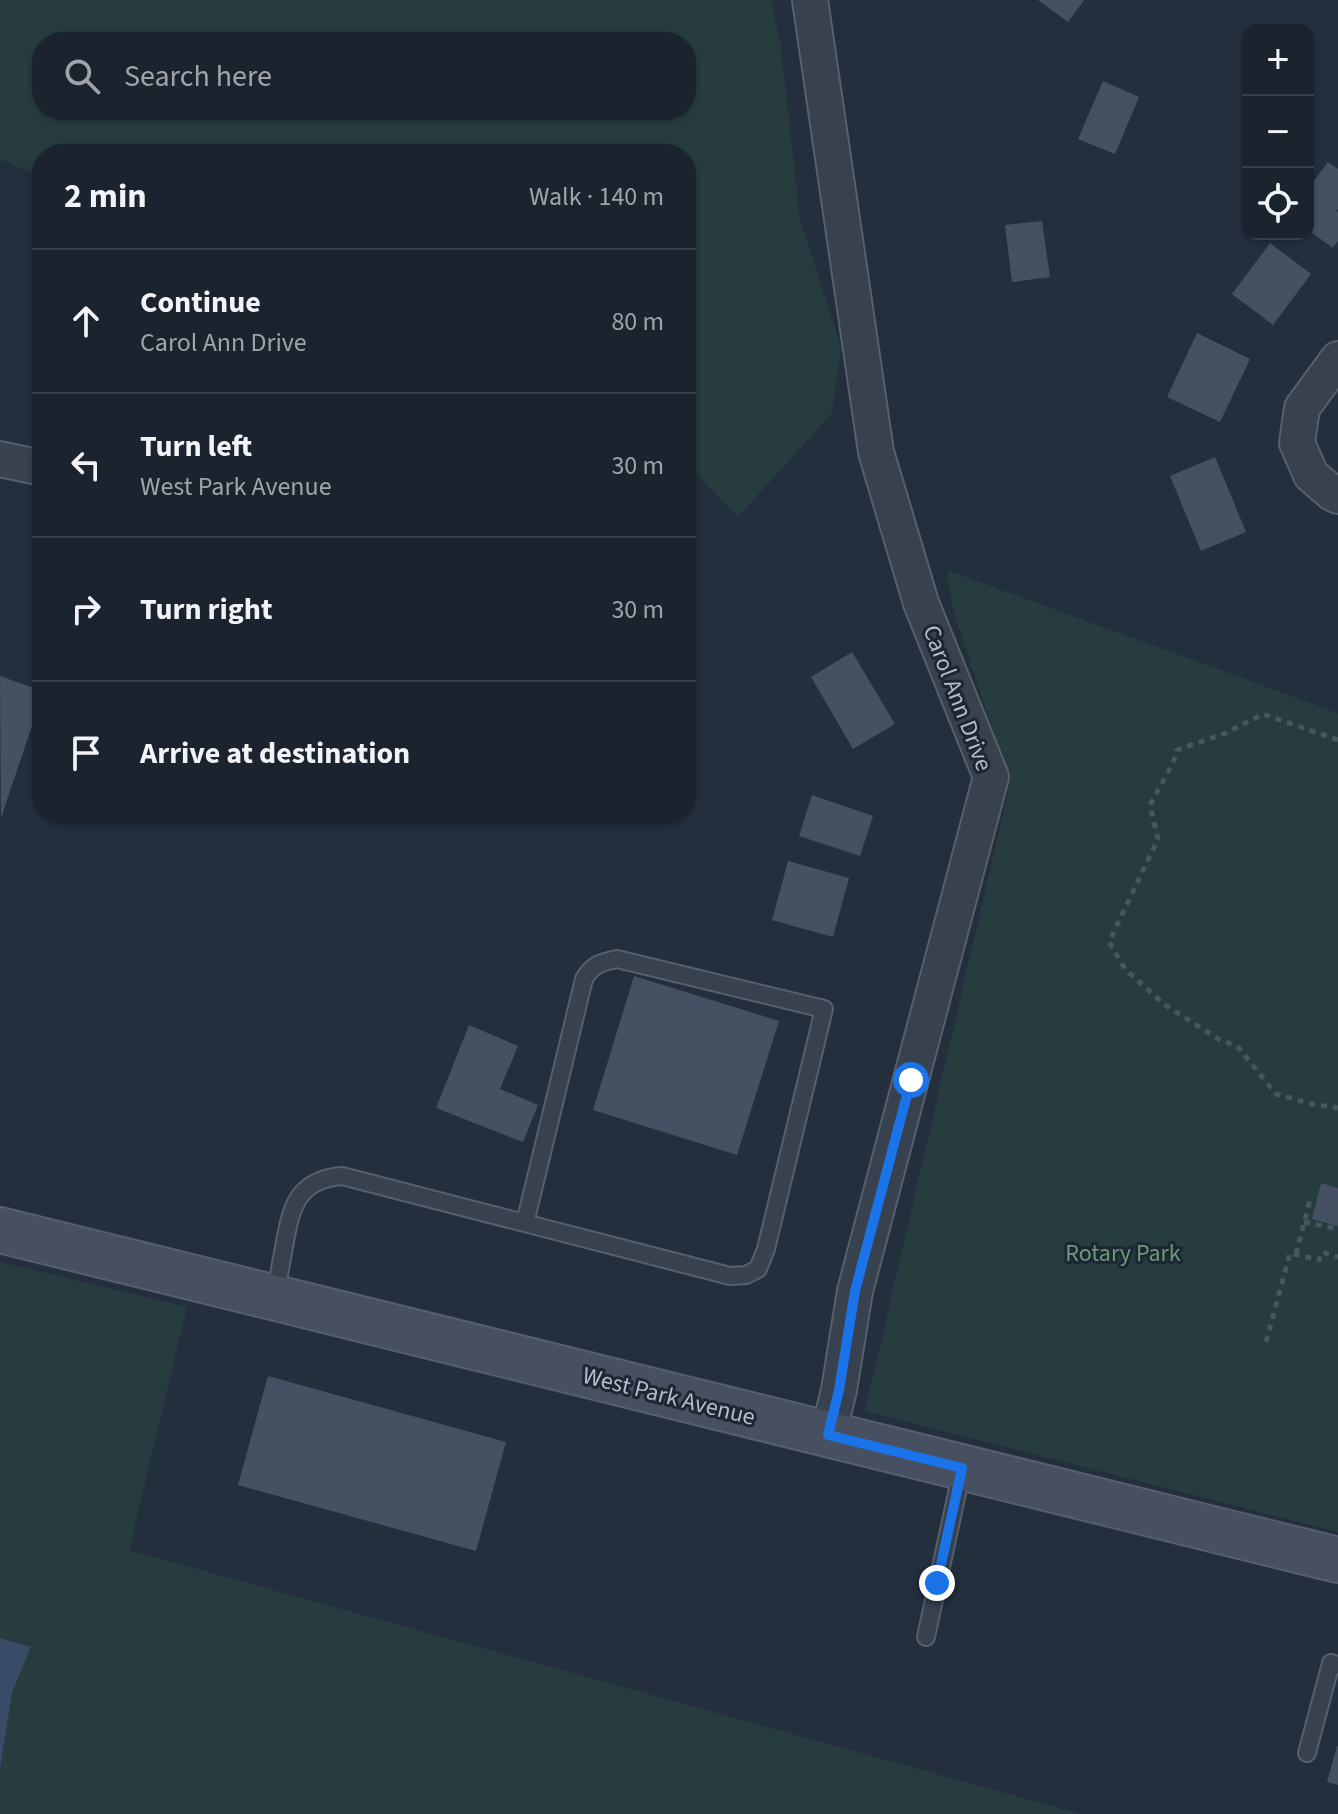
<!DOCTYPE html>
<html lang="en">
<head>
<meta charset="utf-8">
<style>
	:root { --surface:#1b232e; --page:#282f3a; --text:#f1f3f6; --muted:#a0a4aa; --line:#39404a }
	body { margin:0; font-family:"Source Sans 3",sans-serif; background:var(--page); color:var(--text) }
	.controls { position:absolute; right:24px; top:24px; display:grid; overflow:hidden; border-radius:16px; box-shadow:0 2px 6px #0004 }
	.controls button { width:72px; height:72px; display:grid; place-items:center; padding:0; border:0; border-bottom:2px solid var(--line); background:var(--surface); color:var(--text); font:40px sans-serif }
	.stop { position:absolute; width:24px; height:24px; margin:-18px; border:6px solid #1a73e8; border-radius:50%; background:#fff }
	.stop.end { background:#1a73e8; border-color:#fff; box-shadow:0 2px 8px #0008 }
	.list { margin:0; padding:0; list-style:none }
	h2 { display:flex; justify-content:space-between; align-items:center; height:104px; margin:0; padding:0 32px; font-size:34px }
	h2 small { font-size:26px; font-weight:400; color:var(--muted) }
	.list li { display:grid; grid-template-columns:52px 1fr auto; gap:24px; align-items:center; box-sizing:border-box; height:144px; padding:0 32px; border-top:2px solid var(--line) }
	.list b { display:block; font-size:30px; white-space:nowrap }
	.list p { margin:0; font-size:26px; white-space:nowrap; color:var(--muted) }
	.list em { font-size:26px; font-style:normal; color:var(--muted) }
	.icon { flex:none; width:44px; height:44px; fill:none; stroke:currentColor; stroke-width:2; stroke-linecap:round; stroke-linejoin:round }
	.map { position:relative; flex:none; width:1338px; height:1814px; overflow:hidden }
	.search { position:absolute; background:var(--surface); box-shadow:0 2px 6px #0004; left:32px; top:32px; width:664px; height:88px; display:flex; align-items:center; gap:20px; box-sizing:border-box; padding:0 28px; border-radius:32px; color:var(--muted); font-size:30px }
	.panel { position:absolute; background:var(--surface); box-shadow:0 2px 6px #0004; left:32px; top:144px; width:664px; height:680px; border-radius:32px }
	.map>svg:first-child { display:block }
	.green { fill:#263c3f; fill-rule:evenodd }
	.water { fill:#394c67 }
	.building { fill:#455162 }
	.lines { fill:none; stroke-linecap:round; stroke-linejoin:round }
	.lane-casing { stroke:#565f6c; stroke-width:20 }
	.street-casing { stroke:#565f6c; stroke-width:38 }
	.secondary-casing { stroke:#565f6c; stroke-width:48 }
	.path { stroke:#44595c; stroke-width:5; stroke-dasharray:6 6; stroke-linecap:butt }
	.lane { stroke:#38414e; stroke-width:16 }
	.street { stroke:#38414e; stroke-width:34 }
	.secondary { stroke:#465061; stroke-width:44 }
	.route { stroke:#1a73e8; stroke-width:10 }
	.labels { text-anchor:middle; stroke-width:6; stroke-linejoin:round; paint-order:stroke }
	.street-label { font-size:24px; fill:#b4bcc9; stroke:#1d2633 }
	.park-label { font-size:24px; fill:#6b9a76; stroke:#1d2633 }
</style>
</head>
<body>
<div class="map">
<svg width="1338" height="1814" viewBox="0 0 1338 1814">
	<rect width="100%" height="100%" fill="#242f3e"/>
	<!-- green -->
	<path class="green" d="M0,0H771L780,41L800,219L841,347L832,413L738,517L686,463V154H42V177L0,159ZM686,42V110H42V42Z
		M947,570L1338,713V1532L865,1411L1010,783L953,610Z
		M0,1262L187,1307L129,1550L1081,1814H0V1769L12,1693L31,1648L0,1638Z"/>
	<!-- water -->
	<path class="water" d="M0,1638L31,1647L12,1693L0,1769Z"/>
	<!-- building -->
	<path class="building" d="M1038,0H1084L1068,22Z
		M1103,81L1139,97L1115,154L1078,139Z
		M1328,162L1338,169V209L1336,211L1338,212V241L1333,248L1308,230V189Z
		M1042,221L1050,277L1012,282L1005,225Z
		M1270,243L1311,274L1273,325L1232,294Z
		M1197,333L1250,359L1220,422L1167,397Z
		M1215,457L1246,532L1201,551L1170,476Z
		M852,652L895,724L853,749L811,677Z
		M0,676L42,691V696L1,818Z
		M812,795L873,816L860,856L799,836Z
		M788,861L849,878L833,937L772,920Z
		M634,976L779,1021L737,1155L593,1110Z
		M469,1025L518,1046L500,1089L538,1105L523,1142L436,1108Z
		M1321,1183L1338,1188V1226L1312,1219Z
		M268,1376L506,1442L476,1551L238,1485Z
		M1337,1746H1338V1785L1327,1782Z"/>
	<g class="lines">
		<defs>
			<path id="lane" d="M275,1297C278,1280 281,1263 284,1247C291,1208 296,1180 342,1176L730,1276L746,1275L758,1269L766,1249L824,1009L617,959C601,962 592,965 584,979L525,1223
				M926,1637L962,1470
				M1307,1753L1331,1663L1338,1665"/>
			<path id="street" d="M810,0L876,452L921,603L991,777L855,1291L839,1390L828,1435
				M1338,359L1302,408L1297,443L1311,475L1332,493L1338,496
				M0,459L42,468"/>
			<path id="secondary" d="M0,1230L1338,1560"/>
		</defs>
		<!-- lane casing -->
		<use href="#lane" class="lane-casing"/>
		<!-- street casing -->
		<use href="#street" class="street-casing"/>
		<!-- secondary casing -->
		<use href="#secondary" class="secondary-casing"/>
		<!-- path -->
		<path class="path" d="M1338,740L1263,714L1226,733L1177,750L1173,763L1150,805L1158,839L1109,942L1125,969L1165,1005L1220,1040L1237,1046L1276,1094L1312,1104L1338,1108
			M1304,1222L1338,1229
			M1296,1254L1310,1200
			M1266,1342L1290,1253L1319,1260L1322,1252L1338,1257"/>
		<!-- lane -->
		<use href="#lane" class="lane"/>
		<!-- street -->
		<use href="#street" class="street"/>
		<!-- secondary -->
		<use href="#secondary" class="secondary"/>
	</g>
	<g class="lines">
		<!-- route -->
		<path class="route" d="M911,1080L855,1291L839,1390L828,1435L962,1468L937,1583"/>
	</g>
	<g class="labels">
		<!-- street labels -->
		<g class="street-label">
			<text transform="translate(958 698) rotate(69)" y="8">Carol Ann Drive</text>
			<text transform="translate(669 1396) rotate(14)" y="8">West Park Avenue</text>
		</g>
		<!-- park labels -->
		<g class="park-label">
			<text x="1123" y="1261">Rotary Park</text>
		</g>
	</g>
</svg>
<div class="controls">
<button>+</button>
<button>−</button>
<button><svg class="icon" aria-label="locate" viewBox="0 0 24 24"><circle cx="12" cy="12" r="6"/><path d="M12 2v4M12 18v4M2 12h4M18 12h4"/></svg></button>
</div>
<div class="stop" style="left:911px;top:1080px"></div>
<div class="stop end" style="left:937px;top:1583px"></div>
<div class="search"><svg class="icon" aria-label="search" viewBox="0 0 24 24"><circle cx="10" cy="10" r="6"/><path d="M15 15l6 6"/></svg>Search here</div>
<section class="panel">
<h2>2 min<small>Walk · 140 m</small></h2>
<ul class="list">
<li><svg class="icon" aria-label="ahead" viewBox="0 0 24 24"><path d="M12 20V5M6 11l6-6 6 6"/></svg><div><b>Continue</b><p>Carol Ann Drive</p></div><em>80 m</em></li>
<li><svg class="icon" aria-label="left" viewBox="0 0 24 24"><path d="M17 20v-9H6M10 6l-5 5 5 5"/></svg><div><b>Turn left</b><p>West Park Avenue</p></div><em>30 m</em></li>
<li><svg class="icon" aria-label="right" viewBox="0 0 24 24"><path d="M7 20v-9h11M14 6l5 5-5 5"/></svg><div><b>Turn right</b></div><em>30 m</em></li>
<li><svg class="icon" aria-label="arrive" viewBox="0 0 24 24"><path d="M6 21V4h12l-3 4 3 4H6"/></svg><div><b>Arrive at destination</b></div></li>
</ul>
</section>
</div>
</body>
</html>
